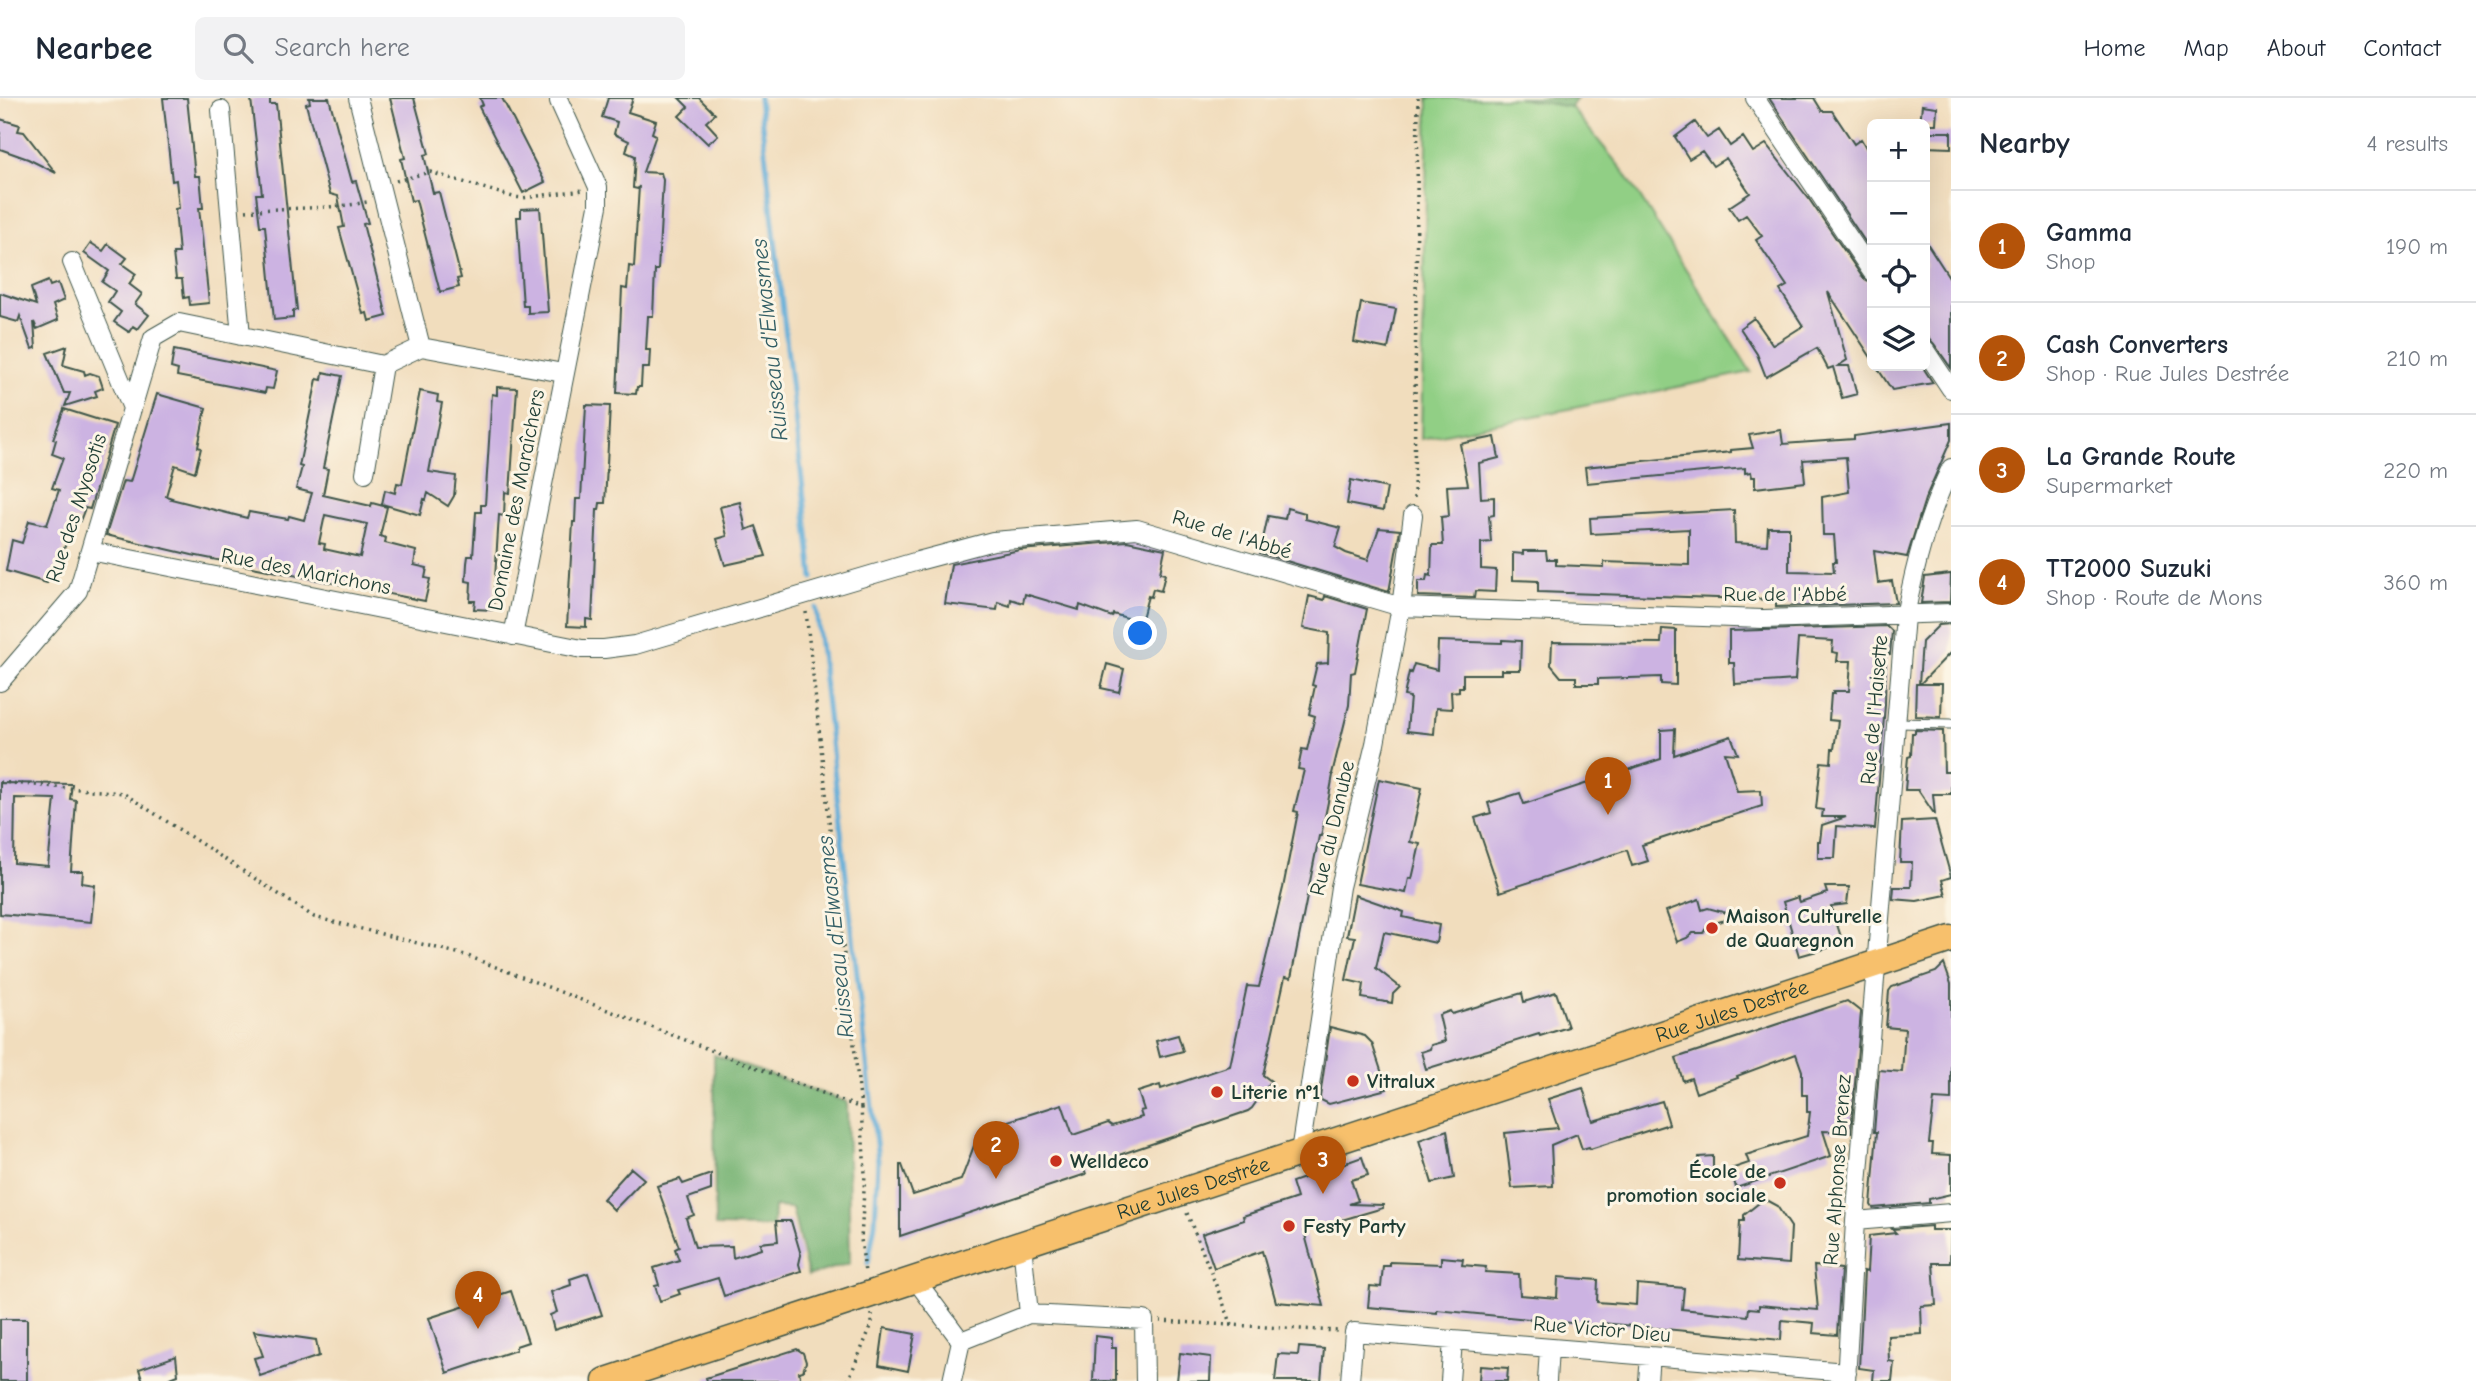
<!DOCTYPE html>
<html lang="en">
<head>
<meta charset="utf-8">
<style>
	:root { --surface:#fff; --page:#f2f2f3; --text:#1f2937; --muted:#747a83; --line:#e0e1e3; --accent:#b45309 }
	body { margin:0; font-family:"Comic Neue",sans-serif; background:var(--page); color:var(--text) }
	.controls { position:absolute; right:21px; top:21px; display:grid; overflow:hidden; border-radius:10px; box-shadow:0 7px 28px #0002 }
	.controls button { width:63px; height:63px; display:grid; place-items:center; padding:0; border:0; border-bottom:2px solid var(--line); background:var(--surface); color:var(--text); font:35px sans-serif }
	.you { position:absolute; left:1141px; top:536px; width:24px; height:24px; margin:-18px; border:5px solid #fff; border-radius:50%; background:#1a73e8; box-shadow:0 0 0 10px #1a73e833 }
	.badge { display:grid; place-items:center; width:46px; height:46px; border-radius:50%; background:var(--accent); color:#fff; font-size:23px; font-weight:700 }
	.pin { position:absolute; translate:-50% -58px; filter:drop-shadow(0 2px 4px #0008) }
	.pin::after { content:''; position:absolute; top:37px; width:24px; height:21px; background:inherit; clip-path:polygon(0 0,100% 0,50% 100%) }
	.list { margin:0; padding:0; list-style:none }
	h2 { display:flex; justify-content:space-between; align-items:center; height:91px; margin:0; padding:0 28px; font-size:30px }
	h2 small { font-size:23px; font-weight:400; color:var(--muted) }
	.list li { display:grid; grid-template-columns:46px 1fr auto; gap:21px; align-items:center; box-sizing:border-box; height:112px; padding:0 28px; border-top:2px solid var(--line) }
	.list b { display:block; font-size:26px; white-space:nowrap }
	.list p { margin:0; font-size:23px; white-space:nowrap; color:var(--muted) }
	.list em { font-size:23px; font-style:normal; color:var(--muted) }
	.icon { flex:none; width:38px; height:38px; fill:none; stroke:currentColor; stroke-width:2; stroke-linecap:round; stroke-linejoin:round }
	.map { position:relative; flex:none; width:1951px; height:1283px; overflow:hidden }
	header { display:flex; align-items:center; gap:42px; box-sizing:border-box; height:98px; padding:0 35px; background:var(--surface); border-bottom:2px solid var(--line) }
	header strong { font-size:33px }
	nav { display:flex; gap:38px; margin-inline-start:auto; font-size:24px }
	.search { width:490px; height:63px; background:var(--page); display:flex; align-items:center; gap:18px; box-sizing:border-box; padding:0 24px; border-radius:10px; color:var(--muted); font-size:26px }
	main { display:flex }
	aside { flex:1; background:var(--surface) }
	.map>svg:first-child { display:block }
	.green { fill:#91cf85; stroke:#58865c; stroke-width:2 }
	.forest { fill:#74b272; stroke:#4a7853; stroke-width:2 }
	.lines { fill:none; stroke-linecap:round; stroke-linejoin:round }
	.stream { stroke:#5facd8; stroke-width:5 }
	.building { fill:#ccb3e2; fill-rule:evenodd }
	.lane-casing { stroke:#3e5549; stroke-width:11 }
	.street-casing { stroke:#3e5549; stroke-width:20 }
	.primary-casing { stroke:#3e5549; stroke-width:29 }
	.path { stroke:#3e5549; stroke-width:3.5; stroke-dasharray:2 5; stroke-linecap:butt }
	.lane { stroke:#fff; stroke-width:9 }
	.street { stroke:#fff; stroke-width:18 }
	.primary { stroke:#f7c06c; stroke-width:26 }
	.poi-dot { fill:#c8321e; stroke:#fcf5e5; stroke-width:2.5 }
	.labels { text-anchor:middle; stroke-width:6; stroke-linejoin:round; paint-order:stroke }
	.street-label { font-size:21px; fill:#1f3d34; stroke:#fcf5e5 }
	.poi-label { font-size:21px; font-weight:bold; fill:#1f3d34; stroke:#fcf5e5; text-anchor:start }
	.water-label { font-size:23px; font-style:italic; fill:#325e65; stroke:#fcf5e5 }
</style>
</head>
<body>
<header>
<strong>Nearbee</strong>
<div class="search"><svg class="icon" aria-label="search" viewBox="0 0 24 24"><circle cx="10" cy="10" r="6"/><path d="M15 15l6 6"/></svg>Search here</div>
<nav><a>Home</a><a>Map</a><a>About</a><a>Contact</a></nav>
</header>
<main>
<div class="map">
<svg width="1951" height="1283" viewBox="0 0 1951 1283">
	<rect width="100%" height="100%" fill="#fcf5e5"/>
	<filter id="ink" filterUnits="userSpaceOnUse"><feTurbulence type="fractalNoise" baseFrequency=".0143" numOctaves="2"/><feDisplacementMap in="SourceGraphic" scale="14" xChannelSelector="R" yChannelSelector="G"/><feConvolveMatrix kernelMatrix="1 2 1 2 8 2 1 2 1" color-interpolation-filters="sRGB"/></filter>
	<filter id="wash" filterUnits="userSpaceOnUse"><feTurbulence type="fractalNoise" baseFrequency=".00686" numOctaves="4" result="noise"/><feDisplacementMap in="SourceGraphic" scale="28" xChannelSelector="R" yChannelSelector="G"/><feGaussianBlur stdDeviation="1.57" result="paint"/><feColorMatrix in="noise" values="0 0 0 0 0 0 0 0 0 0 0 0 0 0 0 0 0 1.4 0 .05"/><feComposite in="paint" operator="in"/></filter>
	<g filter="url(#wash)">
		<rect width="100%" height="100%" fill="#f1ddbd"/>
		<!-- green -->
		<path class="green" d="M1428,0H1517L1571,9L1625,75L1751,274L1421,341Z"/>
		<!-- forest -->
		<path class="forest" d="M1517,0H1577L1571,9Z
			M714,957L847,1004L850,1165L808,1178L792,1110L774,1109L773,1129L715,1128Z"/>
		<g class="lines">
			<!-- stream -->
			<path class="stream" d="M759,0L813,480
				M816,510L878,1063L875,1125L868,1165"/>
		</g>
		<g id="blocks">
			<!-- building -->
			<path class="building" d="M163,0H187L195,78H200L203,110H199L209,205L190,207L189,199L184,200L182,181H176L173,155H179L175,111L179,110L176,82L172,83Z
				M260,0H270V6H276L297,212L293,213V220L274,222L265,128H260L256,96H262L251,1Z
				M309,0H329L352,84L356,83L359,94L368,125L363,126L387,218L369,223L367,215L363,216L339,130L344,129L338,98L330,96L306,6L310,5Z
				M390,0H414L429,56L424,57L433,95L439,94L461,180L457,181L459,189L440,194L416,102L411,103L406,83L401,61L405,60Z
				M480,0H502L545,84L523,95L479,9L483,7Z
				M608,0H633L628,14L656,23L652,35L656,37L643,74L661,75L663,82L658,172H655L653,218H648L646,252H650L649,270H642L641,289H637L636,296L617,295L622,190L627,191L629,168L634,169L639,88L638,91L633,90L635,58L626,54L629,43L614,36L617,24L602,19Z
				M679,0H699L715,16L706,24L718,37L708,46L679,18L688,9Z
				M1769,0H1814L1822,13H1832L1854,46L1861,41L1872,60V154Z
				M1922,7L1937,9L1936,26H1920Z
				M0,21L20,27L18,33L24,34L56,75L28,61L0,51Z
				M1695,24L1707,40L1719,32L1730,48L1743,39L1753,54L1766,46L1809,101L1863,180L1872,185V261L1828,194L1847,262L1838,268H1849L1857,296L1842,300L1833,269L1828,271L1817,250L1766,279L1757,256L1740,230L1754,220L1773,247L1803,228L1780,192L1787,188L1756,142L1762,138L1746,117L1738,122L1729,109L1750,95L1726,60L1713,68L1702,53L1689,61L1675,39Z
				M1925,34H1951V50L1925,49Z
				M540,110L548,214L528,215V208H523L517,119H521V111Z
				M1925,142L1951,182V270L1934,246L1925,236Z
				M91,145L103,153L108,146L127,160L122,166L136,176L129,186L142,196L135,206L149,217L138,231L133,228L129,234L114,224L121,214L108,204L115,193L102,184L109,173L84,155Z
				M48,183L50,188L58,185L64,202L53,207L58,222L37,231L34,224L36,250L32,251L20,218L18,224L0,219V195L36,207L31,190Z
				M1361,205L1396,211L1388,251L1354,244Z
				M67,248L63,267L84,273L85,277L90,275L99,278L103,290L95,293L97,298L65,308L70,295H64L47,255Z
				M174,252L277,273L273,291L266,290L265,295L177,278L178,272L171,270Z
				M1876,268H1922L1933,285L1892,292Z
				M323,274L342,278L323,370L328,371L323,397L371,408L372,405L387,409L380,438L386,440L385,445L416,453L414,467L427,470L425,480L430,481L425,503L192,457L106,437L123,383L130,384L157,296L206,310L198,349L201,350L195,374L175,367L166,398L172,400L171,401L247,420L249,414L282,420L288,421L289,418L304,422L312,395L296,391L302,369L299,368L317,281L322,282ZM325,417L367,426L360,459L324,451L325,446L319,445Z
				M497,289L517,290L510,395L505,394L504,418L499,417L493,512L474,511L475,503H470L471,484L466,483L467,465L468,458H473L476,414H481V407H485L492,296L497,297Z
				M420,293L438,297L437,304L442,305L429,374L456,378L454,398L448,408L428,395L426,402L424,401L420,417L382,406L385,392L395,395L397,385L402,386Z
				M586,307L610,308L605,405H600L599,412H597L592,522L586,521V529L567,528L573,424H575L576,401H581Z
				M64,311L115,327L90,411L85,410L80,423L74,421L62,457L47,485L6,473L12,442L22,445L29,423L47,427L59,392L52,390L63,360L52,356L56,342L53,341Z
				M1951,325V342L1925,401L1907,459L1874,453L1878,485L1892,483L1896,505L1776,509V502L1538,494V483L1513,482V455L1523,456V453H1546L1547,461H1556V467L1604,469V464L1689,467V431L1591,436L1590,420L1734,412L1735,445L1767,447L1768,429H1789V473L1834,474L1833,464H1836L1834,437H1823L1822,399L1849,394L1846,359L1803,362L1805,384L1755,390V379H1752L1751,374L1745,375V370L1587,385L1585,369L1731,354V352L1753,350L1749,337L1781,332L1783,346L1854,341V338Z
				M1495,339L1499,360L1479,365L1481,400L1494,399V417L1489,418L1491,444L1481,445V471L1496,472L1495,494L1475,493L1474,500L1418,498V483H1426L1427,477L1431,478L1432,447H1443L1441,419L1449,418L1447,388L1468,387L1460,346Z
				M1351,382L1387,390L1383,413L1347,406Z
				M740,404L746,432L756,428L766,458L725,467L717,441L727,438L720,409Z
				M1287,410L1305,415V421L1341,430L1335,449L1346,455L1368,462L1379,430L1400,432L1389,494L1260,455L1268,418L1285,421Z
				M1127,443L1165,451L1160,475L1165,476L1161,493L1153,491L1151,499L1148,498L1141,524L1113,516L1112,519L1080,507L1079,512L1025,496L1023,505L1011,501L1010,508L998,504L997,512L945,506L951,466L1020,452Z
				M1951,476L1950,504L1921,505L1925,479Z
				M1309,498L1324,502L1325,498L1367,511L1355,574L1351,575L1349,607L1332,676L1333,677L1328,704L1321,738H1319L1291,880L1285,879L1263,977L1271,983L1252,1010L1248,1013L1119,1057L1083,1067L1086,1076L900,1138V1067H902L913,1097L961,1082L980,1032L1062,1006L1073,1037L1108,1025L1112,1028L1142,1019L1140,1013L1144,1012L1138,994L1160,987L1161,991L1230,968L1247,888L1259,889L1283,790L1298,714L1294,713L1304,672L1298,671L1302,651L1307,652L1315,618L1309,616L1315,588L1312,587L1317,566L1328,565L1329,535L1303,530Z
				M1951,526V554L1920,586H1942L1941,619L1915,618L1916,586H1919L1922,544L1939,527Z
				M1887,528L1892,533L1890,556H1886L1885,607L1875,731L1837,728L1835,760H1818V743H1820L1822,727L1846,719H1822L1823,712L1816,711L1821,664L1831,665L1832,651H1834L1838,623L1829,622L1831,596H1834L1833,593H1849L1851,563H1837L1838,555L1832,554L1833,543L1798,541L1795,582L1735,586L1734,565H1729V533Z
				M1662,531L1676,532V587L1661,586V579L1598,581V586H1576V579H1561L1551,567L1552,544L1661,545Z
				M1502,542L1521,543L1520,572H1501V576H1463V589H1459V593L1451,594L1452,611L1436,610L1434,636L1407,633L1410,599L1404,598L1409,574L1411,575L1414,566L1437,572L1438,543L1502,545Z
				M1107,566L1124,571L1119,594L1101,590Z
				M1675,631L1674,657L1731,638L1738,656L1725,655L1737,693L1761,692L1762,708L1642,747L1648,763L1632,768L1627,752L1500,794L1475,720L1491,715L1488,705L1520,695L1524,706L1661,661V632Z
				M1915,632L1943,633L1944,674H1951V696H1933L1935,717L1918,692H1905L1908,659L1911,658L1912,635H1915Z
				M1379,681L1422,690L1410,744L1420,746L1412,781L1409,780L1406,795L1357,786Z
				M0,685L72,686L70,701L76,702L71,773H83L82,785L95,787L91,824L0,816ZM15,700L55,701L48,768L14,765Z
				M1935,722L1951,779L1942,782L1946,797L1917,803L1893,801L1894,789H1911L1912,764H1900L1902,724Z
				M1825,789H1849L1847,806L1831,808L1842,842L1831,849L1799,858L1783,804L1798,799L1800,804L1827,795Z
				M1355,797L1404,814L1403,819L1439,827L1436,845L1384,834L1376,870L1400,889L1393,896L1392,905L1362,900L1364,886L1346,882L1355,839L1347,838Z
				M1699,801L1702,812L1708,810L1738,818L1708,827L1703,835H1693L1687,840L1677,844L1666,813Z
				M1944,866L1951,886V1002L1934,1001L1929,1045H1933L1932,1056L1951,1057V1096L1929,1101V1105L1873,1110L1871,1107L1877,1034H1874L1879,972L1902,974L1905,931L1886,929L1889,893L1892,889L1936,874Z
				M1556,894L1568,929L1540,938L1539,936L1426,971L1421,954L1430,951L1431,947L1445,943L1439,917L1450,913L1452,916L1522,895L1524,904Z
				M1847,903L1861,914L1851,1034L1823,1033L1831,1058L1736,1090L1731,1071L1749,1065L1746,1057L1807,1038L1810,1014H1807V997H1802V973L1796,956L1737,978L1738,980L1696,995L1691,980L1683,983L1676,960Z
				M1330,929L1365,938L1372,945L1387,991L1329,1006L1321,1002L1320,999Z
				M1178,937L1183,953L1160,959L1156,943Z
				M1583,990L1593,1023L1662,1003L1669,1026L1590,1051L1589,1049L1582,1051L1577,1036L1551,1047L1553,1088L1512,1090L1505,1035L1558,1030L1548,1001Z
				M1447,1032L1454,1080L1432,1085L1419,1042Z
				M1713,1058V1077L1699,1078V1059Z
				M1362,1059L1368,1077L1351,1082L1358,1103L1349,1106L1383,1107V1110L1304,1133L1324,1208L1276,1204L1262,1153L1214,1170L1202,1136L1244,1122L1243,1118L1297,1100L1292,1084Z
				M631,1070L644,1081L614,1112L603,1101Z
				M711,1076V1092L688,1100L694,1117L686,1120L695,1149L732,1148L733,1160L761,1151L760,1145L778,1143L776,1123H791L801,1157L799,1166L801,1173L724,1198L718,1180L678,1192L680,1196L660,1203L655,1188L659,1187L654,1170L679,1162L675,1151L679,1149L657,1088L680,1081L683,1086Z
				M1764,1101L1777,1108L1791,1129L1789,1166L1738,1162L1740,1123H1744V1117Z
				M1931,1128V1132H1951L1950,1165H1933L1936,1207L1921,1208L1922,1236L1888,1238L1889,1263L1894,1264L1892,1283H1873L1874,1272L1859,1270L1864,1173L1867,1174L1869,1138L1896,1135L1892,1131Z
				M1441,1159L1463,1161L1462,1167L1486,1169L1485,1174L1519,1176L1520,1197L1557,1200L1558,1179L1598,1182L1597,1204L1625,1206L1636,1207L1637,1186L1684,1190L1682,1211L1748,1218L1749,1210L1759,1211V1207L1818,1212L1814,1168L1841,1171L1837,1237L1813,1235L1814,1225L1782,1222L1781,1242L1602,1225V1228L1437,1212V1215L1368,1209L1370,1188L1381,1189L1383,1168H1390V1164L1441,1166Z
				M588,1175L602,1217L554,1232L550,1217L557,1214L551,1194L571,1187L570,1181Z
				M511,1193L528,1244L516,1248V1252L447,1275L429,1220Z
				M0,1221H27V1283H0Z
				M884,1230L915,1236L908,1273L879,1267Z
				M254,1233L316,1242L319,1258L260,1278L254,1260L263,1258Z
				M1095,1238L1112,1240V1250H1116V1283H1093Z
				M1299,1249L1324,1251L1321,1283H1275L1278,1256L1298,1257Z
				M797,1251L803,1255L806,1264L803,1273L799,1274L801,1283H707L706,1280Z
				M1180,1255L1211,1259L1210,1283H1177Z
				M176,1258L178,1277L163,1283H143L139,1271Z
				M1480,1268L1508,1270L1507,1283H1479Z"/>
		</g>
	</g>
	<g filter="url(#ink)">
		<use href="#blocks" fill-opacity="0" stroke="#3e5549" stroke-width="2"/>
		<g class="lines">
			<defs>
				<path id="lane" d="M1896,625L1951,626"/>
				<path id="street" d="M358,0L421,249
					M1755,0L1872,174
					M221,12L241,238
					M72,164L132,310
					M1925,252L1951,291
					M365,375L383,267
					M90,453L582,551H604L635,547L918,463L993,443L1137,431L1401,509L1763,521L1951,515
					M513,538L598,108V89L559,3
					M0,584L78,493L153,240L179,225L383,267L421,249L563,275
					M1300,1054L1340,789L1375,646L1401,509L1413,417
					M1855,1123L1951,1115
					M1022,1146L1029,1216
					M915,1181L961,1243
					M961,1243L1029,1216L1144,1222L1145,1283
					M952,1283L961,1243
					M1350,1283L1354,1234L1847,1274
					M1450,1283L1453,1242
					M1547,1283L1549,1250
					M1648,1283L1650,1258
					M1846,1283L1855,1123L1905,518C1915,468 1928,415 1951,370"/>
				<g id="primary">
					<path id="s1" d="M606,1283L1951,841"/>
				</g>
			</defs>
			<!-- lane casing -->
			<use href="#lane" class="lane-casing"/>
			<!-- street casing -->
			<use href="#street" class="street-casing"/>
			<!-- primary casing -->
			<use href="#primary" class="primary-casing"/>
			<!-- path -->
			<path class="path" d="M396,83L430,74L513,99L523,100L583,92
				M246,113C287,109 327,112 367,104
				M1414,400L1418,0
				M806,514L861,1010
				M0,684L123,695L314,819L465,857L861,1010L865,1076L861,1141L865,1175
				M1187,1115L1232,1227
				M1160,1223L1337,1233
				M848,1283L872,1226V1216"/>
			<!-- lane -->
			<use href="#lane" class="lane"/>
			<!-- street -->
			<use href="#street" class="street"/>
			<!-- primary -->
			<use href="#primary" class="primary"/>
		</g>
	</g>
	<!-- markers -->
	<g class="poi-dot">
		<circle cx="1712" cy="830" r="7"/>
		<circle cx="1353" cy="983" r="7"/>
		<circle cx="1217" cy="994" r="7"/>
		<circle cx="1056" cy="1063" r="7"/>
		<circle cx="1780" cy="1085" r="7"/>
		<circle cx="1289" cy="1128" r="7"/>
	</g>
	<g class="labels">
		<!-- street labels -->
		<g class="street-label">
			<text transform="translate(516 402) rotate(-79)" y="7">Domaine des Maraîchers</text>
			<text transform="translate(76 410) rotate(-72)" y="7">Rue des Myosotis</text>
			<text transform="translate(1232 436) rotate(17)" y="7">Rue de l'Abbé</text>
			<text transform="translate(306 473) rotate(11)" y="7">Rue des Marichons</text>
			<text x="1785" y="503">Rue de l'Abbé</text>
			<text transform="translate(1874 612) rotate(-85)" y="7">Rue de l'Haisette</text>
			<text transform="translate(1332 730) rotate(-77)" y="7">Rue du Danube</text>
			<text dy="7" stroke="none"><textPath href="#s1" startOffset="1185">Rue Jules Destrée</textPath></text>
			<text transform="translate(1837 1072) rotate(-86)" y="7">Rue Alphonse Brenez</text>
			<text dy="7" stroke="none"><textPath href="#s1" startOffset="618">Rue Jules Destrée</textPath></text>
			<text transform="translate(1602 1231) rotate(5)" y="7">Rue Victor Dieu</text>
		</g>
		<!-- poi labels -->
		<g class="poi-label">
			<text x="1726" y="825">Maison Culturelle<tspan x="1726" dy="24">de Quaregnon</tspan></text>
			<text x="1367" y="990">Vitralux</text>
			<text x="1231" y="1001">Literie n°1</text>
			<text x="1070" y="1070">Welldeco</text>
			<text x="1766" y="1080" text-anchor="end">École de<tspan x="1766" dy="24">promotion sociale</tspan></text>
			<text x="1303" y="1135">Festy Party</text>
		</g>
		<!-- water labels -->
		<g class="water-label">
			<text transform="translate(769 242) rotate(-96)" y="8">Ruisseau d'Elwasmes</text>
			<text transform="translate(835 839) rotate(-96)" y="8">Ruisseau d'Elwasmes</text>
		</g>
	</g>
</svg>
<div class="controls">
<button>+</button>
<button>−</button>
<button><svg class="icon" aria-label="locate" viewBox="0 0 24 24"><circle cx="12" cy="12" r="6"/><path d="M12 2v4M12 18v4M2 12h4M18 12h4"/></svg></button>
<button><svg class="icon" aria-label="layers" viewBox="0 0 24 24"><path d="M12 4l9 5-9 5-9-5zM3 14l9 5 9-5"/></svg></button>
</div>
<div class="you"></div>
<div class="pin badge" style="left:1608px;top:717px">1</div>
<div class="pin badge" style="left:996px;top:1081px">2</div>
<div class="pin badge" style="left:1323px;top:1096px">3</div>
<div class="pin badge" style="left:478px;top:1231px">4</div>
</div>
<aside>
<h2>Nearby<small>4 results</small></h2>
<ul class="list">
<li><span class="badge">1</span><div><b>Gamma</b><p>Shop</p></div><em>190 m</em></li>
<li><span class="badge">2</span><div><b>Cash Converters</b><p>Shop · Rue Jules Destrée</p></div><em>210 m</em></li>
<li><span class="badge">3</span><div><b>La Grande Route</b><p>Supermarket</p></div><em>220 m</em></li>
<li><span class="badge">4</span><div><b>TT2000 Suzuki</b><p>Shop · Route de Mons</p></div><em>360 m</em></li>
</ul>
</aside>
</main>
</body>
</html>
